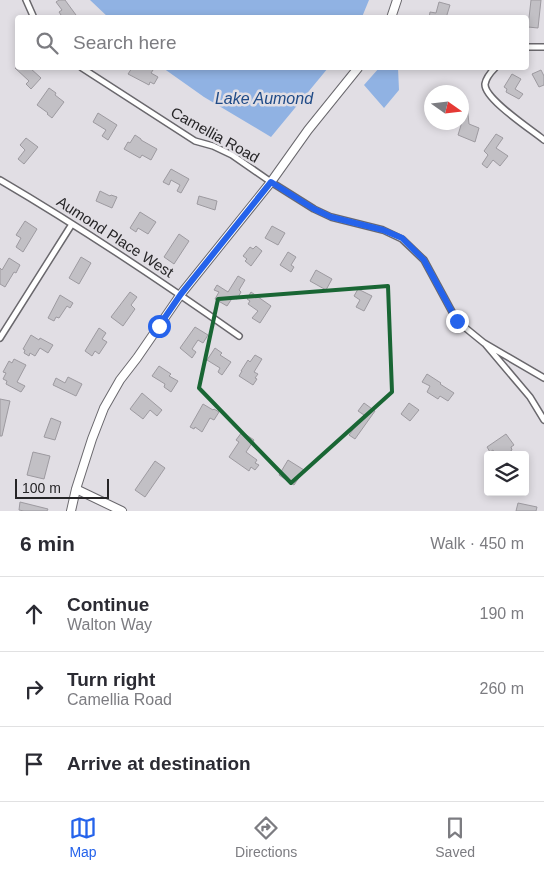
<!DOCTYPE html>
<html lang="en">
<head>
<meta charset="utf-8">
<style>
	:root { --surface:#fff; --page:#f7f7f7; --text:#2b2b33; --muted:#7c7c81; --line:#e1e1e2; --accent:#2563eb }
	body { margin:0; font-family:Arial,sans-serif; background:var(--page); color:var(--text) }
	.controls { position:absolute; right:15px; bottom:15px; display:grid; overflow:hidden; border-radius:5px; box-shadow:0 2px 8px #0003 }
	.controls button { width:45px; height:45px; display:grid; place-items:center; padding:0; border:0; border-bottom:1px solid var(--line); background:var(--surface); color:var(--text); font:25px sans-serif }
	.compass { position:absolute; left:424px; top:85px; width:45px; height:45px; border-radius:50%; background:var(--surface); box-shadow:0 2px 8px #0003; rotate:104deg }
	.scale { position:absolute; left:15px; bottom:12px; width:94px; box-sizing:border-box; padding-left:5px; border:2px solid #262527; border-top:0; font-size:14px; line-height:18px; white-space:nowrap; color:#262527; -webkit-text-stroke:4px #e1dee4; paint-order:stroke }
	.stop { position:absolute; width:15px; height:15px; margin:-11px; border:4px solid #2563eb; border-radius:50%; background:#fff }
	.stop.end { background:#2563eb; border-color:#fff; box-shadow:0 1px 5px #0008 }
	.list { margin:0; padding:0; list-style:none }
	h2 { display:flex; justify-content:space-between; align-items:center; height:65px; margin:0; padding:0 20px; font-size:21px }
	h2 small { font-size:16px; font-weight:400; color:var(--muted) }
	.list li { display:grid; grid-template-columns:32px 1fr auto; gap:15px; align-items:center; box-sizing:border-box; height:75px; padding:0 20px; border-top:1px solid var(--line) }
	.list b { display:block; font-size:19px; white-space:nowrap }
	.list p { margin:0; font-size:16px; white-space:nowrap; color:var(--muted) }
	.list em { font-size:16px; font-style:normal; color:var(--muted) }
	.icon { flex:none; width:28px; height:28px; fill:none; stroke:currentColor; stroke-width:2; stroke-linecap:round; stroke-linejoin:round }
	.map { position:relative; flex:none; width:544px; height:511px; overflow:hidden }
	.search { position:absolute; background:var(--surface); box-shadow:0 2px 8px #0003; left:15px; right:15px; top:15px; height:55px; display:flex; align-items:center; gap:12px; box-sizing:border-box; padding:0 18px; border-radius:5px; color:var(--muted); font-size:19px }
	.sheet { height:290px; background:var(--surface) }
	nav { display:flex; justify-content:space-around; align-items:center; box-sizing:border-box; height:70px; border-top:1px solid var(--line); background:var(--surface); font-size:14px; color:var(--muted) }
	nav a { display:grid; justify-items:center; gap:2px }
	nav .on { color:var(--accent) }
	.map>svg:first-child { display:block }
	.water { fill:#90b2e3 }
	.building { fill:#c2c0c5; stroke:#9d9aa0 }
	.lines { fill:none; stroke-linecap:round; stroke-linejoin:round }
	.street-casing { stroke:#6a686d; stroke-width:8 }
	.secondary-casing { stroke:#6a686d; stroke-width:10 }
	.street { stroke:#fff; stroke-width:5 }
	.secondary { stroke:#fff; stroke-width:8 }
	.route { stroke:#2563eb; stroke-width:6 }
	.marked { fill:none; stroke:#196634; stroke-width:4; stroke-linejoin:round }
	.labels { text-anchor:middle; stroke-width:5; stroke-linejoin:round; paint-order:stroke }
	.street-label { font-size:15px; fill:#262527; stroke:#e1dee4 }
	.water-label { font-size:16px; font-style:italic; fill:#204b87; stroke:#e1dee4 }
</style>
</head>
<body>
<div class="map">
<svg width="544" height="511" viewBox="0 0 544 511">
	<rect width="100%" height="100%" fill="#e1dee4"/>
	<!-- water -->
	<path class="water" d="M90,0H369L362,17L109,18Z
		M163,68H328L271,137L204,97Z
		M379,68H398L399,90L384,108L364,85Z"/>
	<!-- building -->
	<path class="building" d="M59,0H65L76,15L73,18H63L59,12L62,10L56,2Z
		M531,0H541L538,28L528,27Z
		M439,2L450,5L446,18H429L430,12L436,13Z
		M15,68H30L41,78L31,89L26,84L29,81Z
		M132,68H148L153,70L151,73L158,77L154,84L150,82L149,85L128,74Z
		M541,70L544,76V85L539,87L532,74Z
		M512,74L521,79L515,89L523,94L519,99L506,92L507,89L504,87Z
		M49,88L56,93L55,95L64,102L52,118L47,114L48,113L37,105Z
		M467,105L469,124L479,128L475,142L458,135L462,122V106Z
		M98,113L117,125L108,140L102,136L106,130L93,122Z
		M496,134L503,138L496,148L508,156L500,166L493,160L487,168L482,164L488,155L484,151Z
		M135,135L141,139V140L157,149L151,160L142,155L140,158L124,149L128,142L130,143Z
		M26,138L38,147L24,164L18,159L25,150L20,145Z
		M171,169L189,179L181,193L177,191L180,185L171,180L169,185L163,182Z
		M100,191L110,196L111,195L117,197L112,208L96,201Z
		M199,196L217,201L215,210L197,204Z
		M140,212L156,222L148,234L138,228L136,232L130,228Z
		M25,221L37,229L23,252L16,247L21,238L16,235Z
		M272,226L285,233L278,245L265,238Z
		M179,234L189,241L174,264L164,257Z
		M256,246L262,251L251,266L245,261L247,259L243,256L250,247L253,249Z
		M288,252L296,257L291,265L294,267L291,272L280,265Z
		M81,257L91,263L79,284L69,278Z
		M9,258L20,265L16,273L14,272L5,287L0,284V268L2,270Z
		M316,270L332,279L326,290L310,281Z
		M238,276L245,280L239,290L241,292L237,299L233,297L227,306L215,299L219,292L214,290L217,285L228,292Z
		M358,289L372,296L364,311L356,307L360,300L354,296Z
		M130,292L137,297L131,305L135,309L123,326L111,317Z
		M251,292L271,306L260,323L252,318L258,311L248,304L250,301L247,299Z
		M60,295L73,303L70,308L67,306L59,318L56,317L54,321L48,318Z
		M195,327L208,335L203,343L198,340L192,349L196,352L192,358L180,348Z
		M99,328L106,333L102,339L107,342L99,354L95,351L92,356L85,351Z
		M31,335L39,340L40,338L53,345L48,353L40,348L35,356L30,353L29,356L24,353L25,350L23,349Z
		M215,348L222,353L220,355L231,362L222,375L218,372L220,368L207,360Z
		M255,355L262,359L254,372L258,374L255,378L257,379L253,385L239,376L242,371H241L248,360L250,362Z
		M14,359L26,365L17,382L25,386L21,392L6,384L7,381L3,379L6,373L3,372L9,361L12,363Z
		M159,366L171,374L169,376L178,381L171,392L164,387L165,384L152,376Z
		M427,374L441,383L440,384L454,393L448,401L440,396L438,399L427,392L430,386L422,382Z
		M68,377L82,384L76,396L53,385L56,378L65,383Z
		M142,393L162,410L157,416L150,410L143,419L130,409Z
		M0,399L10,401L2,436H0Z
		M364,403L375,411L355,439L349,435L364,415L358,411Z
		M409,403L419,410L410,421L401,414Z
		M203,404L213,410L214,409L219,412L214,420L210,418L202,432L195,427L194,429L190,427Z
		M51,418L61,422L55,440L44,437Z
		M242,432L254,440L246,452L257,460L255,463L259,465L255,470L251,467L249,471L229,457L239,442L236,440Z
		M506,434L514,445L511,447L512,450L505,455H496L493,450L490,452L487,447Z
		M33,452L50,456L44,479L27,475Z
		M288,460L304,470L294,485L279,475Z
		M155,461L165,468L145,497L135,490Z
		M20,502L48,509L47,511H24L19,510Z
		M518,503L537,507L536,511H516Z"/>
	<g class="lines">
		<defs>
			<path id="street" d="M26,0L34,18
				M526,47H544
				M82,68L195,141L213,146L232,155L271,182L314,209L331,217L383,230L402,239L424,260L457,321L484,343L544,378
				M495,68C491,72 486,78 485,84C484,99 532,130 544,140
				M0,180C82,228 161,281 239,336
				M0,338L72,224
				M486,345L530,397L544,420"/>
			<path id="secondary" d="M391,18L397,0
				M76,489L122,511
				M71,511L76,489L92,439L104,408L120,380L137,358L181,294L271,182L308,130L358,68"/>
		</defs>
		<!-- street casing -->
		<use href="#street" class="street-casing"/>
		<!-- secondary casing -->
		<use href="#secondary" class="secondary-casing"/>
		<!-- street -->
		<use href="#street" class="street"/>
		<!-- secondary -->
		<use href="#secondary" class="secondary"/>
	</g>
	<g class="lines">
		<!-- route -->
		<path class="route" d="M159,326L181,294L271,182L314,209L331,217L383,230L402,238L424,260L457,321"/>
	</g>
	<!-- marked area -->
	<path class="marked" d="M388,286L392,392L291,483L199,388L218,299Z"/>
	<g class="labels">
		<!-- street labels -->
		<g class="street-label">
			<text transform="translate(215 135) rotate(29)" y="5">Camellia Road</text>
			<text transform="translate(115 237) rotate(33)" y="5">Aumond Place West</text>
		</g>
		<!-- water labels -->
		<g class="water-label">
			<text x="264" y="104">Lake Aumond</text>
		</g>
	</g>
</svg>
<div class="controls">
<button><svg class="icon" aria-label="layers" viewBox="0 0 24 24"><path d="M12 4l9 5-9 5-9-5zM3 14l9 5 9-5"/></svg></button>
</div>
<svg class="compass" viewBox="-18 -18 36 36"><path d="M0-13l5 13h-10z" fill="#e53935"/><path d="M0 13l5-13h-10z" fill="#7c7c81"/></svg>
<div class="scale">100 m</div>
<div class="stop" style="left:159px;top:326px"></div>
<div class="stop end" style="left:457px;top:321px"></div>
<div class="search"><svg class="icon" aria-label="search" viewBox="0 0 24 24"><circle cx="10" cy="10" r="6"/><path d="M15 15l6 6"/></svg>Search here</div>
</div>
<section class="sheet">
<h2>6 min<small>Walk · 450 m</small></h2>
<ul class="list">
<li><svg class="icon" aria-label="ahead" viewBox="0 0 24 24"><path d="M12 20V5M6 11l6-6 6 6"/></svg><div><b>Continue</b><p>Walton Way</p></div><em>190 m</em></li>
<li><svg class="icon" aria-label="right" viewBox="0 0 24 24"><path d="M7 20v-9h11M14 6l5 5-5 5"/></svg><div><b>Turn right</b><p>Camellia Road</p></div><em>260 m</em></li>
<li><svg class="icon" aria-label="arrive" viewBox="0 0 24 24"><path d="M6 21V4h12l-3 4 3 4H6"/></svg><div><b>Arrive at destination</b></div></li>
</ul>
</section>
<nav>
<a class="on"><svg class="icon" aria-label="map" viewBox="0 0 24 24"><path d="M3 6l6-2 6 2 6-2v14l-6 2-6-2-6 2zM9 4v14M15 6v14"/></svg>Map</a>
<a><svg class="icon" aria-label="directions" viewBox="0 0 24 24"><path d="M12 3l9 9-9 9-9-9zM9 14v-3h6M13 9l2 2-2 2"/></svg>Directions</a>
<a><svg class="icon" aria-label="saved" viewBox="0 0 24 24"><path d="M7 4h10v16l-5-4-5 4z"/></svg>Saved</a>
</nav>
</body>
</html>
